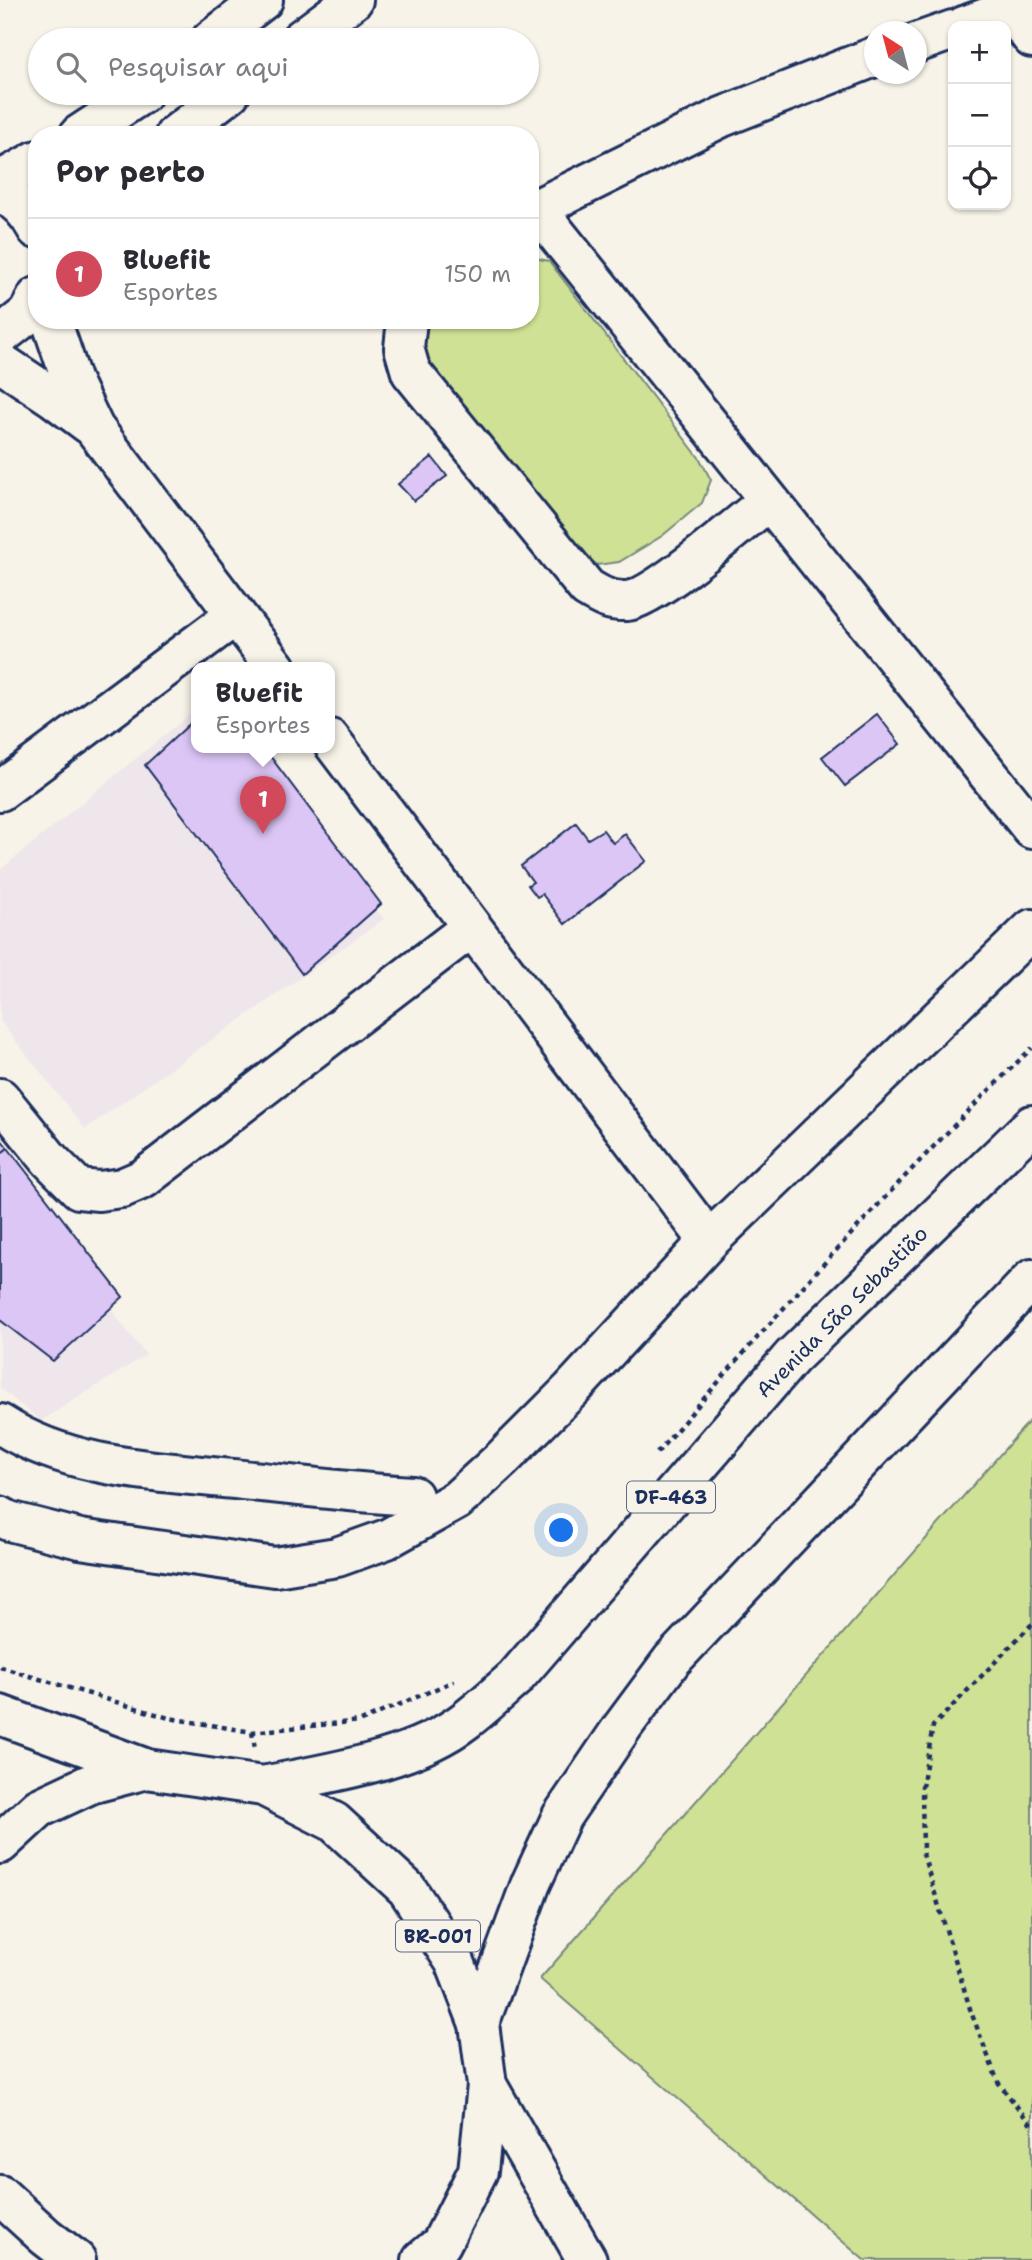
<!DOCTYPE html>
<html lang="pt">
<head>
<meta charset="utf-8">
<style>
	:root { --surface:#fff; --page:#f2f2f3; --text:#2b2b33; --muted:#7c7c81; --line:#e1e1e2; --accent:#d1495b }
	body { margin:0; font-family:"Shantell Sans",sans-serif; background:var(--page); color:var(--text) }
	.controls { position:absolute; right:21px; top:21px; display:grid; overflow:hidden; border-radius:14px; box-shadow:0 2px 5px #0004 }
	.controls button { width:63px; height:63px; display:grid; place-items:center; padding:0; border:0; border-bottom:2px solid var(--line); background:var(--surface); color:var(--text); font:35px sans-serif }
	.compass { position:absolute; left:864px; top:21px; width:63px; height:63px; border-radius:50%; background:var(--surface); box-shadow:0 2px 5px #0004; rotate:324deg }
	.you { position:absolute; left:562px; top:1531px; width:24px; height:24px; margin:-18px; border:5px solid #fff; border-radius:50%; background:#1a73e8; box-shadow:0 0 0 10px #1a73e833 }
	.badge { display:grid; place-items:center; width:46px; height:46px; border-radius:50%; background:var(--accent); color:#fff; font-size:23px; font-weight:700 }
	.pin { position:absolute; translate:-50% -58px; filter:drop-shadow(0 2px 4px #0008) }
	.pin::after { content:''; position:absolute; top:37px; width:24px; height:21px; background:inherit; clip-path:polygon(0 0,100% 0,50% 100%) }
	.popup { position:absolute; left:191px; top:662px; width:144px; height:91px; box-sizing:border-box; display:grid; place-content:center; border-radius:14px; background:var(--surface); filter:drop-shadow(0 2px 5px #0005); font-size:23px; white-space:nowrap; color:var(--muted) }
	.popup b { font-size:26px; color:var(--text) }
	.popup::after { content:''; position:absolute; left:50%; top:100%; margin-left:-14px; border:14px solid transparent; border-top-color:var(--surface) }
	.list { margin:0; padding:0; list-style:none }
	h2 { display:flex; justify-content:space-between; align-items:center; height:91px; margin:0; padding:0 28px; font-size:30px }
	h2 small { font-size:23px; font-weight:400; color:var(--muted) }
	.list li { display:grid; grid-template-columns:46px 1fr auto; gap:21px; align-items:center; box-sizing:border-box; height:112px; padding:0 28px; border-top:2px solid var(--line) }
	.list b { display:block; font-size:26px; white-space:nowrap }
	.list p { margin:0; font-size:23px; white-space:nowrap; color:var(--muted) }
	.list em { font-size:23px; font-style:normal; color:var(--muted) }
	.icon { flex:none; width:38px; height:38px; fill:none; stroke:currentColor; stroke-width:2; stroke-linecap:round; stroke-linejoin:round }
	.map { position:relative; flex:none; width:1032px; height:2260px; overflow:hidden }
	.search { position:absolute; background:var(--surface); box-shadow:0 2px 5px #0004; left:28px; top:28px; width:511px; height:77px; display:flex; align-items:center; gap:18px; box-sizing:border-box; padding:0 24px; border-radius:38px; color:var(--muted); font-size:26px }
	.panel { position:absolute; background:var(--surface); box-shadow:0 2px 5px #0004; left:28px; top:126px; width:511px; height:203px; border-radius:28px }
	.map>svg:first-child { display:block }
	.built { fill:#efe6ec }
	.green { fill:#cfe195; stroke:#75887a; stroke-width:2 }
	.building { fill:#dcc6f6; stroke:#1b2f5e; stroke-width:2 }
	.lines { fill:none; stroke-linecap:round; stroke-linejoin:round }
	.minor-casing { stroke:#1b2f5e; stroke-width:44 }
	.major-casing { stroke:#1b2f5e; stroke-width:44 }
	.highway-casing { stroke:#1b2f5e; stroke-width:44 }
	.path { stroke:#1b2f5e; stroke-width:4.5; stroke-dasharray:5 5; stroke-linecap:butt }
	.minor { stroke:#f7f3e8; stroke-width:38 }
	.major { stroke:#f7f3e8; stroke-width:38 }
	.highway { stroke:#f7f3e8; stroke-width:38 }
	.labels { text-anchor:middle; stroke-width:6; stroke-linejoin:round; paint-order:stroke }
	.shield { fill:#f7f3e8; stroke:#5d6a87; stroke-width:2 }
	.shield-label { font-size:19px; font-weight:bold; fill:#1b2f5e }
	.street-label { font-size:21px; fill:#1b2f5e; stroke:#f7f3e8 }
</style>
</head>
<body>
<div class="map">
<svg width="1032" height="2260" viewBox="0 0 1032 2260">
	<rect width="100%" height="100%" fill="#f7f3e8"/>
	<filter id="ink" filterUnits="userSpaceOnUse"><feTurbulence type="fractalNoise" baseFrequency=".0143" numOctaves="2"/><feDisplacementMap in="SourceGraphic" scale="14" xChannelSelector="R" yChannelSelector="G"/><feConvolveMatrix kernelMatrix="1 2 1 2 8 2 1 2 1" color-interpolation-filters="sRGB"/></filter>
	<g filter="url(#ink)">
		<!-- built -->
		<path class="built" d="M196,709V748H244L384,919L85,1129L0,1021V870Z
			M0,1166L146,1355L41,1421L0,1388Z"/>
		<!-- green -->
		<path class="green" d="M530,257L549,261L700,459L711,480L702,503L662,536L619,562L597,565L577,548L427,366L422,335L434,320H530Z
			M1032,1418V2260H864L540,1979Z"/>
		<!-- building -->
		<path class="building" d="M432,457L447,476L414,501L398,484Z
			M877,714L900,744L845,786L822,757Z
			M196,718V748H264L381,904L302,974L145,765Z
			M576,823L588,839L603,830L613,843L625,834L646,861L565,924L542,894L537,897L528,885L533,882L521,866Z
			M0,1138L8,1148L0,1154Z
			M8,1148L123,1297L53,1361L0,1320V1154Z"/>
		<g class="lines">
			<defs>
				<path id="minor" d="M1006,0L1010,10L1032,38
					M964,26L1032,1
					M211,40L263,0
					M300,40L353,0
					M916,43L953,30
					M79,135L143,93
					M175,135L230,93
					M0,181L37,160
					M0,192C17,200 28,212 37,229
					M535,207L1032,829
					M530,212L722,117L874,57
					M51,320L72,382L94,428L276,668
					M407,320L404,348L411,372L587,588C600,596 610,602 627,601C655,598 742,522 768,501
					M0,336L28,314L37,297
					M0,362L54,398L89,424
					M330,739L709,1241
					M0,791L236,615
					M0,1098L50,1160L79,1189L99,1191L122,1188L143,1179L472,927
					M0,1424C71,1470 161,1471 243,1480C300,1486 356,1493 413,1496
					M0,1516L9,1521L80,1539L275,1567L337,1557L387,1539L457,1500L502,1459L572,1389L709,1241L1032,929"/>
				<path id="major" d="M263,1786C328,1773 413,1761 466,1720C483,1707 499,1692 515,1678L792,1357L1032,1125
					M479,2024L531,1883L562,1816L623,1726L672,1660L1032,1279"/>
				<path id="highway" d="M0,1715L147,1769
					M0,1844L39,1808L90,1784L147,1769L263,1786L334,1822L407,1889L455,1962L479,2024L487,2085L478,2171L441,2244L422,2260
					M487,2085L587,2260
					M0,2195L46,2237L76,2260"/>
			</defs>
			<!-- minor casing -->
			<use href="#minor" class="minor-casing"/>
			<!-- major casing -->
			<use href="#major" class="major-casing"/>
			<!-- highway casing -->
			<use href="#highway" class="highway-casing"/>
			<!-- path -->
			<path class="path" d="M657,1453C777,1313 900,1176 1032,1048
				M1032,1624L933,1726L922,1787L923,1854L971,2012L998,2082L1032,2126
				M0,1667L169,1718L252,1732L361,1721L454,1681
				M252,1732L255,1748"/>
			<!-- minor -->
			<use href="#minor" class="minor"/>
			<!-- major -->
			<use href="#major" class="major"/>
			<!-- highway -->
			<use href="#highway" class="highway"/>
		</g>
	</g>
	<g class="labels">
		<!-- shield labels -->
		<g class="shield">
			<rect x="627" y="1481.5" width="88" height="31" rx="5"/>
			<rect x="396" y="1920.5" width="84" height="31" rx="5"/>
		</g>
		<g class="shield-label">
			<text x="671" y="1504">DF-463</text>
			<text x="438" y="1943">BR-001</text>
		</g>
		<!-- street labels -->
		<g class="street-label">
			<text transform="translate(842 1312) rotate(-45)" y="7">Avenida São Sebastião</text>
		</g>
	</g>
</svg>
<div class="controls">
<button>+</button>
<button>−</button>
<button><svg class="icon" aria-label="locate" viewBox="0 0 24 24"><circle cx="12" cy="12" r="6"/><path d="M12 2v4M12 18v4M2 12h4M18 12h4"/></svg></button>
</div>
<svg class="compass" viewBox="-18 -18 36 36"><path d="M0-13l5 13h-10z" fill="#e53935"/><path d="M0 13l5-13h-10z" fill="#7c7c81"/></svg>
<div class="you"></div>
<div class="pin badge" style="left:263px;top:834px">1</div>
<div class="popup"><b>Bluefit</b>Esportes</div>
<div class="search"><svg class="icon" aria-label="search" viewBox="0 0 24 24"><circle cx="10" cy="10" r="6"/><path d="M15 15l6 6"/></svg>Pesquisar aqui</div>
<section class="panel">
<h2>Por perto<small></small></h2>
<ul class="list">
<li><span class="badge">1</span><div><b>Bluefit</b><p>Esportes</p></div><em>150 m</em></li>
</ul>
</section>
</div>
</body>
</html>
